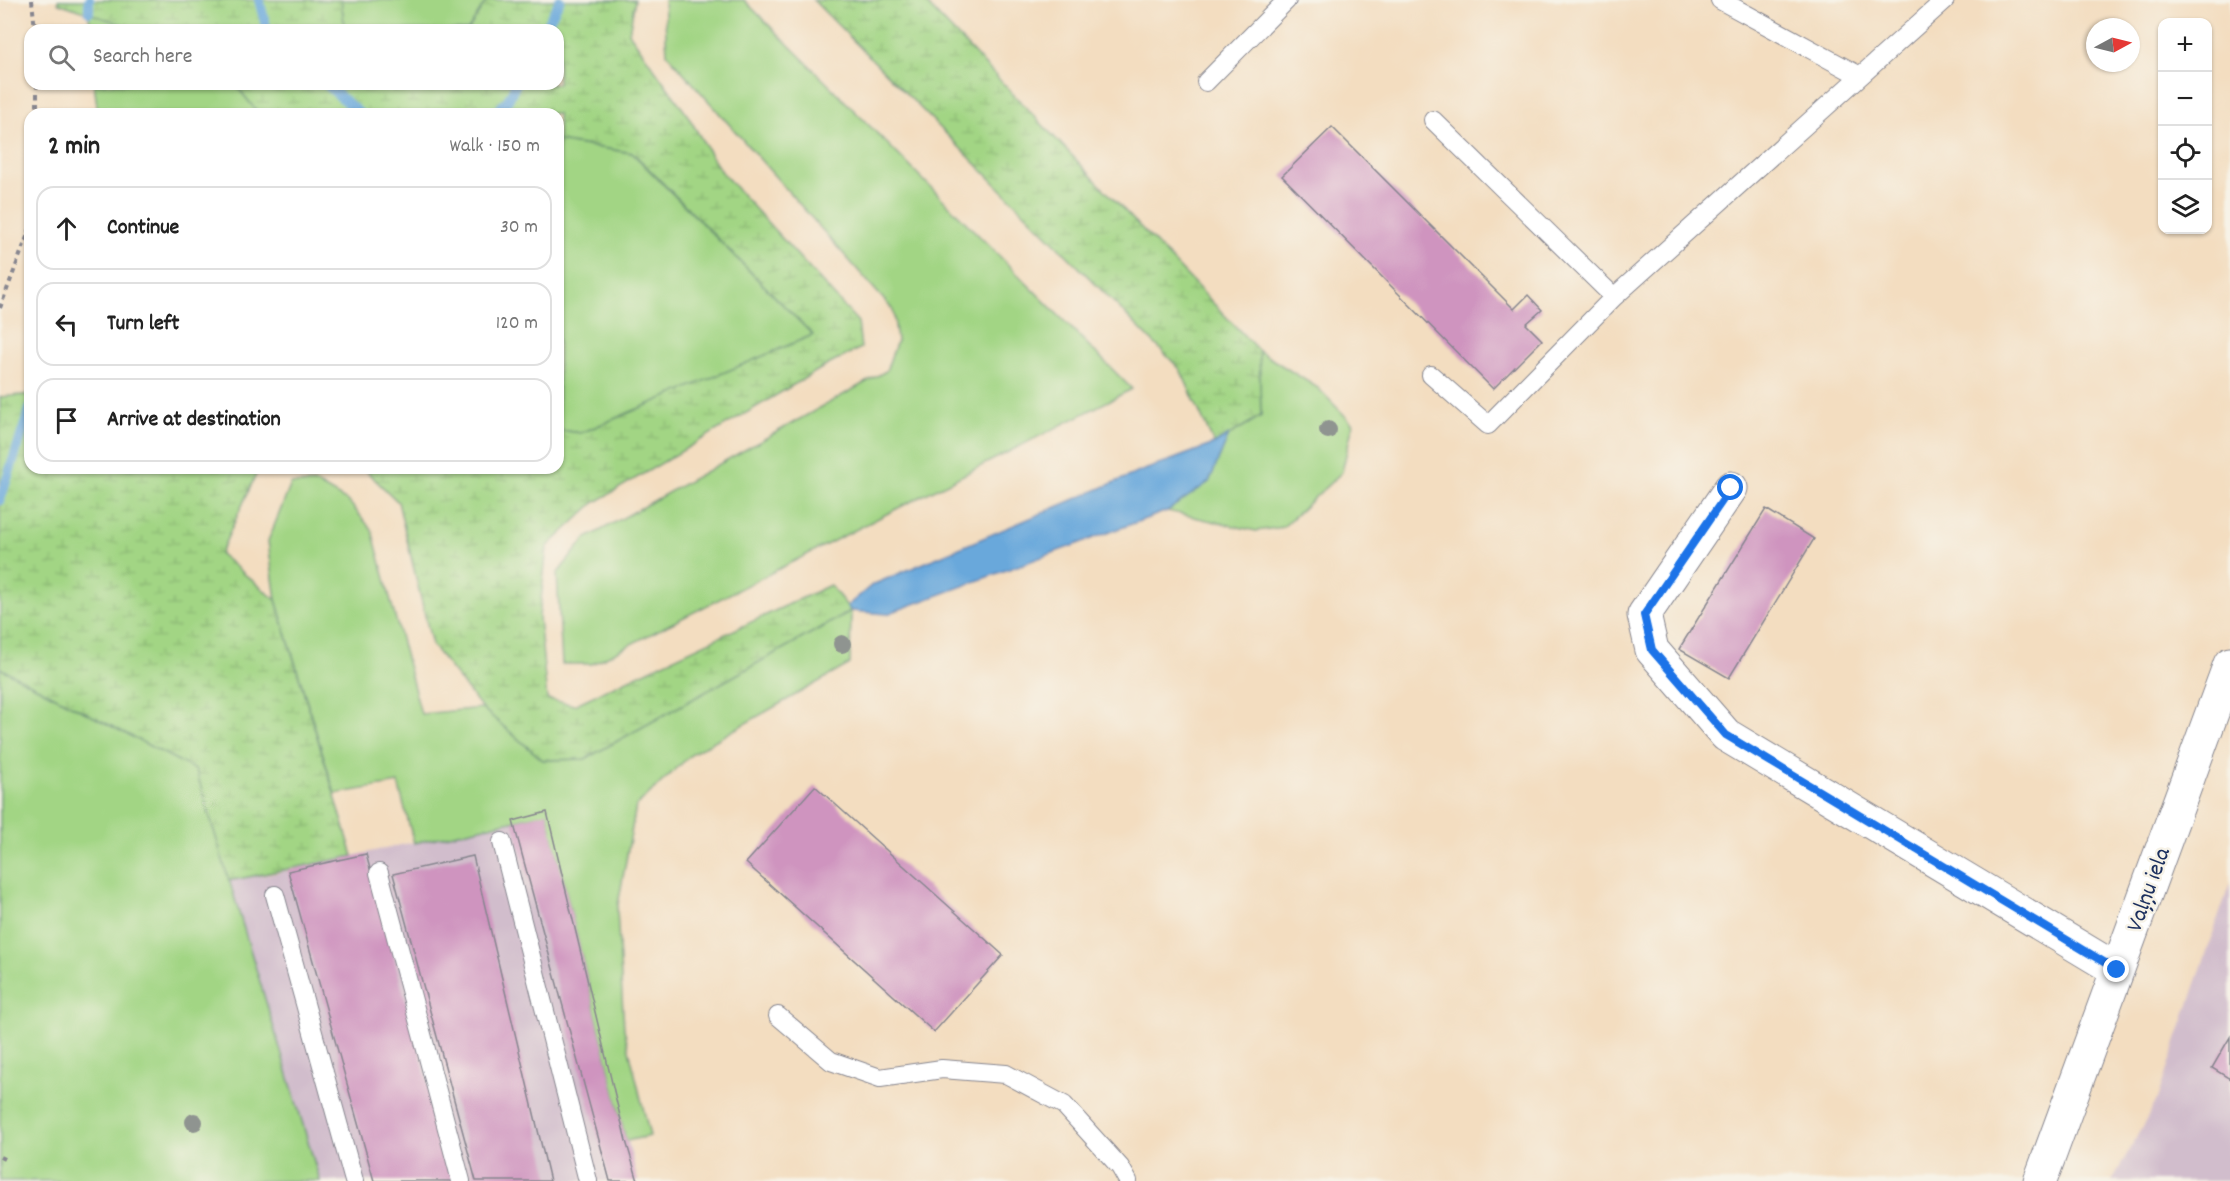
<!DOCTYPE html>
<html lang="en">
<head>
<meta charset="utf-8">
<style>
	:root { --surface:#fff; --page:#f6f6f6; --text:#222; --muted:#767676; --line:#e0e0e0 }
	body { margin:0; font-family:Dekko,sans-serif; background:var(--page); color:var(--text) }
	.controls { position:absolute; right:18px; top:18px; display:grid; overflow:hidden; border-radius:12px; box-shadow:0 2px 4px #0004 }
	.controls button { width:54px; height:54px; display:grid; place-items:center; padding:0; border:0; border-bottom:2px solid var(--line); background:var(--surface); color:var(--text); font:30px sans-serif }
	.compass { position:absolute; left:2086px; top:18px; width:54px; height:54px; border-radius:50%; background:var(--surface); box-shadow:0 2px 4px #0004; rotate:83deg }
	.stop { position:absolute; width:18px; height:18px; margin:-14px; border:4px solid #1a73e8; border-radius:50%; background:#fff }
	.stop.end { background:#1a73e8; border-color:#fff; box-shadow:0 2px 6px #0008 }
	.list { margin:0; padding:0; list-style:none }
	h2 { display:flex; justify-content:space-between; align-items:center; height:78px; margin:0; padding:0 24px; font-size:26px }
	h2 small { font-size:20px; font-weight:400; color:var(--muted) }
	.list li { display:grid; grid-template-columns:39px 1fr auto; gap:18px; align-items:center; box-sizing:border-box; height:84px; margin:0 12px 12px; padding:0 12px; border:2px solid var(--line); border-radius:18px }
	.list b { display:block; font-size:22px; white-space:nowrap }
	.list em { font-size:20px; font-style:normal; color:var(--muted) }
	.icon { flex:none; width:33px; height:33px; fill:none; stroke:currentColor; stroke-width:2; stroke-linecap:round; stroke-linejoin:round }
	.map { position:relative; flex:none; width:2230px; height:1181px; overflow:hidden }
	.search { position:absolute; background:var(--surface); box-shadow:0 2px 4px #0004; left:24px; top:24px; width:540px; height:66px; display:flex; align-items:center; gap:15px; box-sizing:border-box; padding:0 21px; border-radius:18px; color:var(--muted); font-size:22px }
	.panel { position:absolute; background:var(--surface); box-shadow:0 2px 4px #0004; left:24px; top:108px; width:540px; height:366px; border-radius:18px }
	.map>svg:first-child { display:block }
	.industrial { fill:#d1bdcc }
	.grass { fill:#a2d584; stroke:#5e8271; stroke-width:1.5 }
	.wetland { fill:url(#wetland-marsh); stroke:#5e8271; stroke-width:1.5 }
	.water { fill:#69a8db; stroke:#426c9c; stroke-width:1.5 }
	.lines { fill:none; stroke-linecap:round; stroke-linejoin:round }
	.stream { stroke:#69a8db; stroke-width:10 }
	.building { fill:#cf94bf }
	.lane-casing { stroke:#87868f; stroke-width:20 }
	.street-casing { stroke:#87868f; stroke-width:35 }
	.path { stroke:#87868f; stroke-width:4; stroke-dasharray:4.5 4.5; stroke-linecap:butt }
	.lane { stroke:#fff; stroke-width:18 }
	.street { stroke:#fff; stroke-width:33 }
	.tree { fill:#8f9490 }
	.route { stroke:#1a73e8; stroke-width:8 }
	.labels { text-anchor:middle; stroke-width:5; stroke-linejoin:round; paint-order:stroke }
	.street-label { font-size:24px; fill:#1b2f5e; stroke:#f7f3e8 }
</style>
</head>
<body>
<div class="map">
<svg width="2230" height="1181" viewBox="0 0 2230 1181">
	<defs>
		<pattern id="wetland-marsh" width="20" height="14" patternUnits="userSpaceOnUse" patternTransform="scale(1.5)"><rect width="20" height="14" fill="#a2d584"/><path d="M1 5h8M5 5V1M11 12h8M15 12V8" fill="none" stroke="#8bb774"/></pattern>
	</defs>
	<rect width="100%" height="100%" fill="#f7f3e8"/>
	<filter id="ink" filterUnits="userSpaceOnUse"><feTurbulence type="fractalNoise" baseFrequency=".0167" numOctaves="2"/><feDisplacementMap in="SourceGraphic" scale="12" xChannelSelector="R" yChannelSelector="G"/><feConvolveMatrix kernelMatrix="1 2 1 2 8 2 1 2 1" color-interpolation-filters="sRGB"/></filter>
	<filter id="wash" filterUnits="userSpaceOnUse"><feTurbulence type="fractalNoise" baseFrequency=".008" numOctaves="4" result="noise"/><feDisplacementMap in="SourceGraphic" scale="24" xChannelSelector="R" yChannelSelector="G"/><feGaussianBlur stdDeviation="1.35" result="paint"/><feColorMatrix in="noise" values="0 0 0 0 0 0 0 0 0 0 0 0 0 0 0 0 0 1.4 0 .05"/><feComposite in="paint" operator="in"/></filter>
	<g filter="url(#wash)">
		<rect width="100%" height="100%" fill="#f3ddc0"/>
		<!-- industrial -->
		<path class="industrial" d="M547,812L638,1181H320L229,881L272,874Z
			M2230,883V1181H2112L2156,1102Z"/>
		<!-- grass -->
		<path class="grass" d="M341,0H487L468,30H345Z
			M664,0H744L1132,389L592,664H562L557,574L585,539L886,371L897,341L893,310L667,54Z
			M89,12L139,30H90Z
			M94,84H235L259,114H98Z
			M558,141L632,153L813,335L581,433L558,430Z
			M1259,351L1318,388L1353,424L1342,472L1283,527L1256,531L1167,511L1209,482L1229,435L1261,416Z
			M316,483L349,502L372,530L421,714L482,708L543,760L585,759L851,611L850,664L693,753L636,806L617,910L624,1029L650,1136L626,1141L547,813L414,843L398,783L335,794L276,600L268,541L291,484Z
			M0,668L196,770L320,1181H0Z"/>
		<!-- wetland -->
		<path class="wetland" d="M58,0H341L345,30H139L58,3Z
			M487,0H635L629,33L688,116L719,169L858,322L861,348L822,368L594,503L547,547L539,617L547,699L574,705L830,585L851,611L585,759L543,760L482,708L432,645L398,502L363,468H558V430L581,433L813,335L633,153L558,141V114H259L235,84H558V30H468Z
			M813,0H923L1259,351L1261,416L1214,444L1180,369Z
			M30,394V468H259L220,554L276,600L353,856L229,881L196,770L0,668V397Z"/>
		<!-- water -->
		<path class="water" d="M1229,435L1209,482L1167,511L887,614L851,611L847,606L872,585L1139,472L1214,444Z"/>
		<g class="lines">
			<!-- stream -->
			<path class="stream" d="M89,0V12
				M259,0L267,30
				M544,30L560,0
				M326,84L360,114
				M494,114L508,100L516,84
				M0,500L30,409"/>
		</g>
		<g id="blocks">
			<!-- building -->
			<path class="building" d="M1332,127L1514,309L1528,295L1542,310L1526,324L1542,340L1493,389L1282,176Z
				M1766,509L1814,539L1729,678L1679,649Z
				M815,786L1003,955L934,1032L746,863Z
				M547,812L626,1141L638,1181H610L513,821Z
				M366,854L454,1181H374L288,871Z
				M473,856L550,1181H476L393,874Z
				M2230,1037V1079L2212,1068Z"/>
		</g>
	</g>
	<g filter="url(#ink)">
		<use href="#blocks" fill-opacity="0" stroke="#87868f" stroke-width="1.5"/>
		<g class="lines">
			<defs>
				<path id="lane" d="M1720,0L1860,76
					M1206,82L1287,0
					M1433,120L1614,297L1945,0
					M1431,375L1488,425L1614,297
					M502,842L588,1181
					M379,873L461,1181
					M275,895L354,1181
					M778,1016L831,1061L880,1078L942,1069L1006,1074L1064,1105L1120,1167L1128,1181"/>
				<path id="street" d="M1731,488L1644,615L1652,650L1726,735L2117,970
					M2040,1181L2230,664"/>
			</defs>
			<!-- lane casing -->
			<use href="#lane" class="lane-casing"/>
			<!-- street casing -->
			<use href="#street" class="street-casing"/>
			<!-- path -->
			<path class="path" d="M32,0L35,30
				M37,84V114
				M0,308L30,229
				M0,1157L4,1159"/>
			<!-- lane -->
			<use href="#lane" class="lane"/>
			<!-- street -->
			<use href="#street" class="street"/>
		</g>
		<!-- trees -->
		<g class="tree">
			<circle cx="1328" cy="430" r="9"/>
			<circle cx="842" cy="644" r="9"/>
			<circle cx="194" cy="1122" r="9"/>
		</g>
	</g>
	<g class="lines" filter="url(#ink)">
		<!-- route -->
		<path class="route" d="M1731,488L1644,615L1652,650L1726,735L2117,970"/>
	</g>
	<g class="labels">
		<!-- street labels -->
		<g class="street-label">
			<text transform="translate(2147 889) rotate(-70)" y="8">Vaļņu iela</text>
		</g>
	</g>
</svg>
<div class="controls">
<button>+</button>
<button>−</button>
<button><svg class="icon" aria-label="locate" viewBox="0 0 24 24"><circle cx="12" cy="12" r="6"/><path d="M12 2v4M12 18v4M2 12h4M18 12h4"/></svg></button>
<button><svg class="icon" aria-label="layers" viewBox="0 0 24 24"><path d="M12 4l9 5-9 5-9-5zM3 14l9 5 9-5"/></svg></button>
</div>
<svg class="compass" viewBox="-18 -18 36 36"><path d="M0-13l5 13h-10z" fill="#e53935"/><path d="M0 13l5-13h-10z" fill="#767676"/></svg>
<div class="stop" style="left:1731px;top:488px"></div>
<div class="stop end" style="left:2117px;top:970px"></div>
<div class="search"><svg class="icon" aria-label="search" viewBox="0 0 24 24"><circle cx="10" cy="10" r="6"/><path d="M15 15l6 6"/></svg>Search here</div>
<section class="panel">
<h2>2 min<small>Walk · 150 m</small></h2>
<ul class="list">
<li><svg class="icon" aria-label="ahead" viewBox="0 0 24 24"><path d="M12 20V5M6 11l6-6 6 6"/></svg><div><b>Continue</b></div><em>30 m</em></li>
<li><svg class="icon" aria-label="left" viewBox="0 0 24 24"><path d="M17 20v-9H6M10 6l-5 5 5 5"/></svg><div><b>Turn left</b></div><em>120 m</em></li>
<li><svg class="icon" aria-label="arrive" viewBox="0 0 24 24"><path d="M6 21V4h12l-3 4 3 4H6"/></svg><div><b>Arrive at destination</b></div></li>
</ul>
</section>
</div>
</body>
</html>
